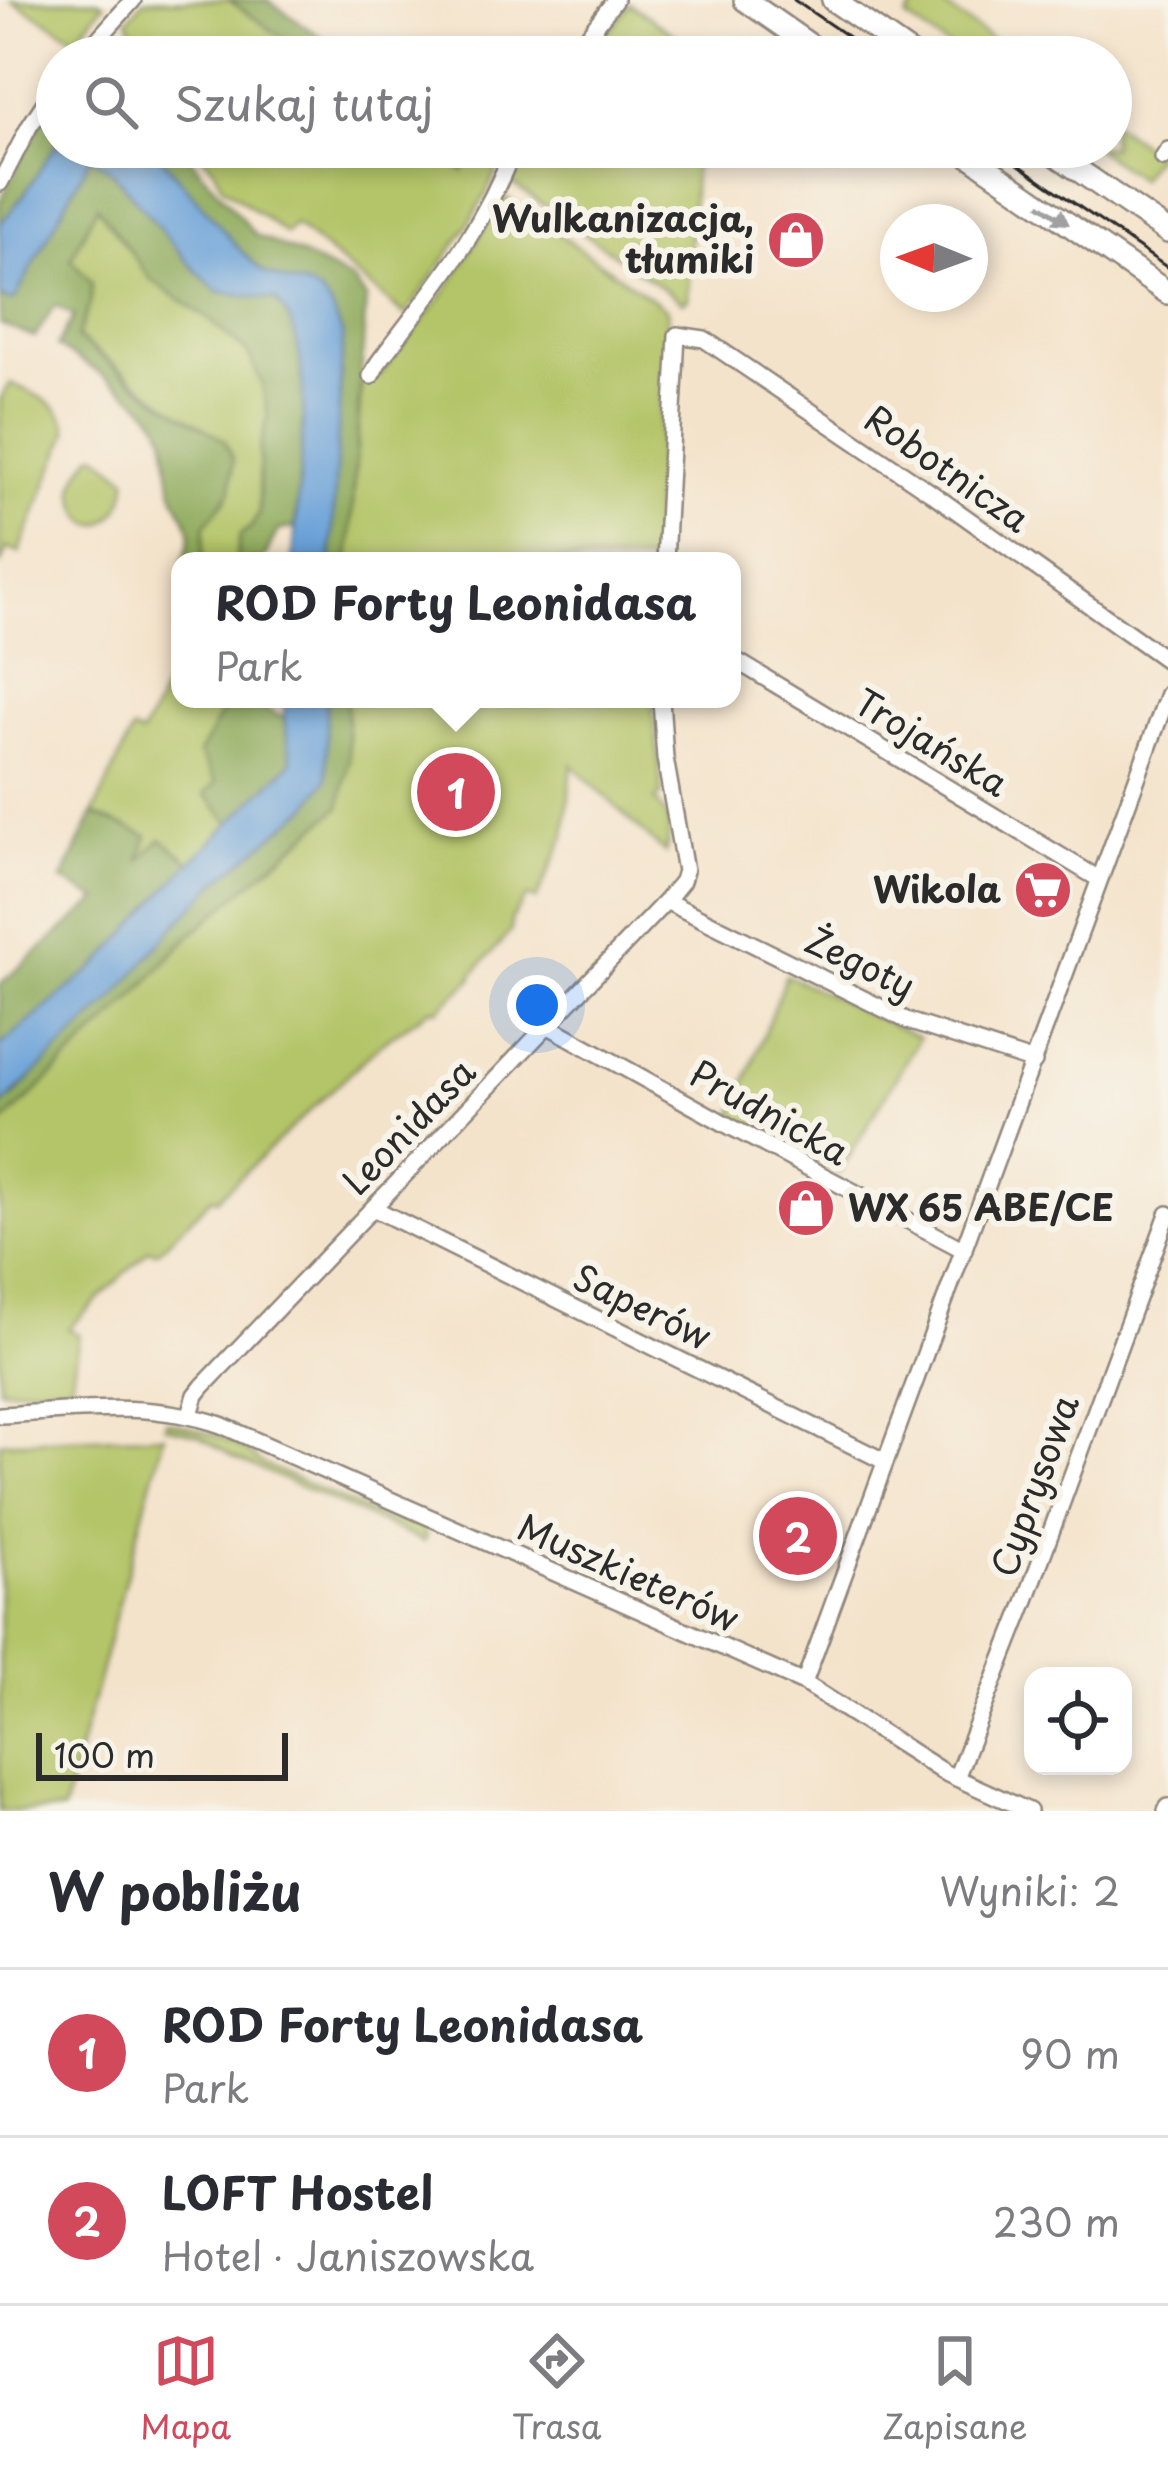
<!DOCTYPE html>
<html lang="pl">
<head>
<meta charset="utf-8">
<style>
	:root { --surface:#fff; --page:#f7f7f7; --text:#2b2b33; --muted:#7c7c81; --line:#e1e1e2; --accent:#d1495b }
	body { margin:0; font-family:"Playpen Sans",sans-serif; background:var(--page); color:var(--text) }
	.controls { position:absolute; right:36px; bottom:36px; display:grid; overflow:hidden; border-radius:24px; box-shadow:0 6px 18px #0003 }
	.controls button { width:108px; height:108px; display:grid; place-items:center; padding:0; border:0; border-bottom:3px solid var(--line); background:var(--surface); color:var(--text); font:60px sans-serif }
	.compass { position:absolute; left:880px; top:204px; width:108px; height:108px; border-radius:50%; background:var(--surface); box-shadow:0 6px 18px #0003; rotate:271deg }
	.scale { position:absolute; left:36px; bottom:30px; width:252px; box-sizing:border-box; padding-left:12px; border:6px solid #2b2b2b; border-top:0; font-size:33px; line-height:42px; white-space:nowrap; color:#2b2b2b; -webkit-text-stroke:9px #f7f3e8; paint-order:stroke }
	.you { position:absolute; left:537px; top:1005px; width:42px; height:42px; margin:-30px; border:9px solid #fff; border-radius:50%; background:#1a73e8; box-shadow:0 0 0 18px #1a73e833 }
	.badge { display:grid; place-items:center; width:78px; height:78px; border-radius:50%; background:var(--accent); color:#fff; font-size:39px; font-weight:700 }
	.pin { position:absolute; translate:-50% -50%; border:6px solid #fff; box-shadow:0 3px 12px #0006 }
	.popup { position:absolute; left:171px; top:552px; width:570px; height:156px; box-sizing:border-box; display:grid; place-content:center; border-radius:24px; background:var(--surface); filter:drop-shadow(0 3px 9px #0005); font-size:39px; white-space:nowrap; color:var(--muted) }
	.popup b { font-size:45px; color:var(--text) }
	.popup::after { content:''; position:absolute; left:50%; top:100%; margin-left:-24px; border:24px solid transparent; border-top-color:var(--surface) }
	.list { margin:0; padding:0; list-style:none }
	h2 { display:flex; justify-content:space-between; align-items:center; height:156px; margin:0; padding:0 48px; font-size:51px }
	h2 small { font-size:39px; font-weight:400; color:var(--muted) }
	.list li { display:grid; grid-template-columns:78px 1fr auto; gap:36px; align-items:center; box-sizing:border-box; height:168px; padding:0 48px; border-top:3px solid var(--line) }
	.list b { display:block; font-size:45px; white-space:nowrap }
	.list p { margin:0; font-size:39px; white-space:nowrap; color:var(--muted) }
	.list em { font-size:39px; font-style:normal; color:var(--muted) }
	.icon { flex:none; width:66px; height:66px; fill:none; stroke:currentColor; stroke-width:2; stroke-linecap:round; stroke-linejoin:round }
	.map { position:relative; flex:none; width:1168px; height:1811px; overflow:hidden }
	.search { position:absolute; background:var(--surface); box-shadow:0 6px 18px #0003; left:36px; right:36px; top:36px; height:132px; display:flex; align-items:center; gap:30px; box-sizing:border-box; padding:0 42px; border-radius:66px; color:var(--muted); font-size:45px }
	.sheet { height:492px; background:var(--surface) }
	nav { display:flex; justify-content:space-around; align-items:center; box-sizing:border-box; height:168px; border-top:3px solid var(--line); background:var(--surface); font-size:33px; color:var(--muted) }
	nav a { display:grid; justify-items:center; gap:6px }
	nav .on { color:var(--accent) }
	.map>svg:first-child { display:block }
	.green { fill:#b4c467; stroke:#707849; stroke-width:3 }
	.forest { fill:#8faa5c; stroke:#5d6a44; stroke-width:3 }
	.water { fill:#6aa1d8; stroke:#4a6682; stroke-width:3 }
	.lines { fill:none; stroke-linecap:round; stroke-linejoin:round }
	.minor-casing { stroke:#90877b; stroke-width:20 }
	.secondary-casing { stroke:#90877b; stroke-width:26 }
	.minor { stroke:#fff; stroke-width:15 }
	.secondary { stroke:#fff; stroke-width:21 }
	.tram { stroke:#2b2b2b; stroke-width:3 }
	.oneway { fill:#a0a0a0 }
	.labels { text-anchor:middle; stroke-width:12; stroke-linejoin:round; paint-order:stroke }
	.poi-label { font-size:36px; font-weight:bold; fill:#2b2b2b; stroke:#f7f3e8; text-anchor:end }
	.street-label { font-size:36px; fill:#2b2b2b; stroke:#f7f3e8 }
</style>
</head>
<body>
<div class="map">
<svg width="1168" height="1811" viewBox="0 0 1168 1811">
	<rect width="100%" height="100%" fill="#f7f3e8"/>
	<filter id="ink" filterUnits="userSpaceOnUse"><feTurbulence type="fractalNoise" baseFrequency=".00833" numOctaves="2"/><feDisplacementMap in="SourceGraphic" scale="24" xChannelSelector="R" yChannelSelector="G"/><feConvolveMatrix kernelMatrix="1 2 1 2 8 2 1 2 1" color-interpolation-filters="sRGB"/></filter>
	<filter id="wash" filterUnits="userSpaceOnUse"><feTurbulence type="fractalNoise" baseFrequency=".004" numOctaves="4" result="noise"/><feDisplacementMap in="SourceGraphic" scale="48" xChannelSelector="R" yChannelSelector="G"/><feGaussianBlur stdDeviation="2.7" result="paint"/><feColorMatrix in="noise" values="0 0 0 0 0 0 0 0 0 0 0 0 0 0 0 0 0 1.4 0 .05"/><feComposite in="paint" operator="in"/></filter>
	<g filter="url(#wash)">
		<rect width="100%" height="100%" fill="#f4e3cb"/>
		<!-- green -->
		<path class="green" d="M11,0H98L104,4L76,38Z
			M144,0H229L309,57H143L139,51L147,41L133,32L128,19Z
			M918,0H935L1017,57H963L907,18Z
			M630,4L699,51V57H590Z
			M1111,122L1156,154L1139,179L1093,147H1111Z
			M193,147H430L463,171L465,162L443,147H460L475,159H483L491,147H507C483,212 444,260 405,315L294,224L286,234L222,186L214,168Z
			M524,147H695L688,299L683,302L510,182Z
			M507,198L668,310L651,561H349L362,375L379,376L446,291L501,200Z
			M96,205L116,229L207,318L248,353L262,384L268,415L260,449L259,514L251,527L240,535L236,561H203C203,549 201,531 207,521C212,512 222,506 228,498L181,415L77,337L90,301L71,260Z
			M11,383C36,395 63,403 68,432L19,553L7,548L0,566V400Z
			M97,454L127,478C129,512 88,552 76,499C74,490 73,488 77,480C80,471 87,463 92,455Z
			M180,612V699H229L200,754L217,783L206,795L230,823L191,862L161,840L137,864L147,836L93,814L132,731L141,735C155,711 170,680 174,651C176,637 174,626 180,612Z
			M346,699H652L662,794L655,800C670,817 672,832 665,853L572,765L565,836L536,900L527,897L511,920V931L472,975L473,978L437,1010L432,1008L380,1044L217,1199L212,1197L157,1252L149,1250L68,1329L79,1334L71,1385L0,1389V1126L130,1001L349,761Z
			M786,975L919,1038L839,1174L733,1115Z
			M166,1421C200,1429 235,1439 261,1463L389,1521L410,1523L422,1527L426,1536L424,1542L233,1457L198,1435L165,1426Z
			M164,1435L63,1811H0V1442Z"/>
		<!-- forest -->
		<path class="forest" d="M229,0H267L351,57H309Z
			M57,100V143L23,196L0,224V201L35,133Z
			M152,147H181L255,235L304,256L353,281L366,298L349,561H331L343,337L332,308L310,287L288,282L263,272L242,252Z
			M90,156L111,170L186,260L217,291L275,300C281,307 287,315 291,323C314,376 299,471 295,528L278,530L263,561H236L240,535L251,527L259,514L260,449L268,415L262,384L248,353L207,318L151,280L97,206L71,259L91,282V301L77,338L147,392L224,440L233,459L231,491L205,526L203,561H183C200,523 184,524 173,491C166,469 170,446 161,427C148,399 84,364 57,346L74,316L55,305L35,337L0,324V296L6,300L15,299Z
			M229,699L250,702L284,718L292,762L230,823L205,794L216,783L199,754Z
			M326,699H346L349,761L340,807L189,936L130,1001L0,1126V1107L16,1094L217,882L308,807L325,733Z
			M93,814L148,836L139,861L161,839L191,862L101,962L0,1046V984L98,900L62,880Z"/>
		<!-- water -->
		<path class="water" d="M57,143V147H152L242,252L263,272L288,282L310,287L321,294L332,308L343,336L331,561H293C296,498 315,379 291,324C288,315 281,307 276,300L217,291L186,260L111,170L91,156L15,299L11,301L0,296V224L23,196Z
			M285,699H326L327,779L308,807L217,882L174,927L116,996L0,1107V1046L101,962L191,862L292,762L284,718Z"/>
	</g>
	<g filter="url(#ink)">
		<g class="lines">
			<defs>
				<path id="minor" d="M82,57L133,0
					M572,57L615,0
					M1163,158L1168,150
					M0,183L29,127L57,84
					M371,376L378,363C432,291 482,233 514,147
					M665,561L677,335L704,339L930,492L1168,661
					M732,658L1099,879
					M666,901L908,1021L1034,1062
					M547,1025L731,1127L964,1250
					M373,1208L884,1461
					M190,1414L196,1395L203,1386L666,901L682,881L685,871L665,758L661,699
					M0,1415C74,1411 149,1400 221,1425L804,1683L943,1772L1029,1811
					M804,1683L1168,694
					M956,1778L1026,1600L1168,1214
					M1166,1811L1168,1807"/>
				<path id="secondary" d="M745,0L827,57
					M833,0L915,57
					M957,147L1168,293
					M1045,147L1168,232"/>
			</defs>
			<!-- minor casing -->
			<use href="#minor" class="minor-casing"/>
			<!-- secondary casing -->
			<use href="#secondary" class="secondary-casing"/>
			<!-- minor -->
			<use href="#minor" class="minor"/>
			<!-- secondary -->
			<use href="#secondary" class="secondary"/>
			<!-- tram -->
			<path class="tram" d="M794,0L878,57
				M993,147L1168,268"/>
		</g>
		<!-- one-way arrows -->
		<defs><path id="oneway-solid" d="M-6-.8H1V-3.2L6.5 0L1 3.2V.8H-6Z" transform="scale(3)"/></defs>
		<use class="oneway" href="#oneway-solid" transform="translate(1054 214) rotate(35)"/>
	</g>
	<!-- icons -->
	<defs>
		<symbol id="shop-disc" viewBox="-11 -11 22 22"><circle r="9.5" fill="#d1495b" stroke="#f7f3e8"/><path d="M-5-2.5h2.3a2.7 3.5 0 0 1 5.4 0H5L5.5 6h-11ZM-1.5-2.5h3a1.5 2.3 0 0 0-3 0Z" fill="#fff"/></symbol>
		<symbol id="supermarket-disc" viewBox="-11 -11 22 22"><circle r="9.5" fill="#d1495b" stroke="#f7f3e8"/><path d="M-6-5.5h2.5l.6 2H6L4.5 2H-2.5L-4.4-4H-6ZM-1.5 3.2a1.3 1.3 0 1 0 .1 0ZM3 3.2a1.3 1.3 0 1 0 .1 0Z" fill="#fff"/></symbol>
	</defs>
	<g fill-rule="evenodd">
		<use href="#shop-disc" x="763" y="207" width="66" height="66"/>
		<use href="#supermarket-disc" x="1010" y="857" width="66" height="66"/>
		<use href="#shop-disc" x="773" y="1175" width="66" height="66"/>
	</g>
	<g class="labels">
		<!-- poi labels -->
		<g class="poi-label">
			<text x="754" y="232">Wulkanizacja,<tspan x="754" dy="41">tłumiki</tspan></text>
			<text x="1001" y="903">Wikola</text>
			<text x="848" y="1221" text-anchor="start">WX 65 ABE/CE</text>
		</g>
		<!-- street labels -->
		<g class="street-label">
			<text transform="translate(947 469) rotate(35)" y="13">Robotnicza</text>
			<text transform="translate(931 743) rotate(31)" y="13">Trojańska</text>
			<text transform="translate(860 963) rotate(26)" y="13">Żegoty</text>
			<text transform="translate(769 1113) rotate(29)" y="13">Prudnicka</text>
			<text transform="translate(409 1127) rotate(-46)" y="13">Leonidasa</text>
			<text transform="translate(642 1307) rotate(26)" y="13">Saperów</text>
			<text transform="translate(1035 1486) rotate(-70)" y="13">Cyprysowa</text>
			<text transform="translate(628 1573) rotate(24)" y="13">Muszkieterów</text>
		</g>
	</g>
</svg>
<div class="controls">
<button><svg class="icon" aria-label="locate" viewBox="0 0 24 24"><circle cx="12" cy="12" r="6"/><path d="M12 2v4M12 18v4M2 12h4M18 12h4"/></svg></button>
</div>
<svg class="compass" viewBox="-18 -18 36 36"><path d="M0-13l5 13h-10z" fill="#e53935"/><path d="M0 13l5-13h-10z" fill="#7c7c81"/></svg>
<div class="scale">100 m</div>
<div class="you"></div>
<div class="pin badge" style="left:456px;top:792px">1</div>
<div class="popup"><b>ROD Forty Leonidasa</b>Park</div>
<div class="pin badge" style="left:798px;top:1536px">2</div>
<div class="search"><svg class="icon" aria-label="search" viewBox="0 0 24 24"><circle cx="10" cy="10" r="6"/><path d="M15 15l6 6"/></svg>Szukaj tutaj</div>
</div>
<section class="sheet">
<h2>W pobliżu<small>Wyniki: 2</small></h2>
<ul class="list">
<li><span class="badge">1</span><div><b>ROD Forty Leonidasa</b><p>Park</p></div><em>90 m</em></li>
<li><span class="badge">2</span><div><b>LOFT Hostel</b><p>Hotel · Janiszowska</p></div><em>230 m</em></li>
</ul>
</section>
<nav>
<a class="on"><svg class="icon" aria-label="map" viewBox="0 0 24 24"><path d="M3 6l6-2 6 2 6-2v14l-6 2-6-2-6 2zM9 4v14M15 6v14"/></svg>Mapa</a>
<a><svg class="icon" aria-label="directions" viewBox="0 0 24 24"><path d="M12 3l9 9-9 9-9-9zM9 14v-3h6M13 9l2 2-2 2"/></svg>Trasa</a>
<a><svg class="icon" aria-label="saved" viewBox="0 0 24 24"><path d="M7 4h10v16l-5-4-5 4z"/></svg>Zapisane</a>
</nav>
</body>
</html>
